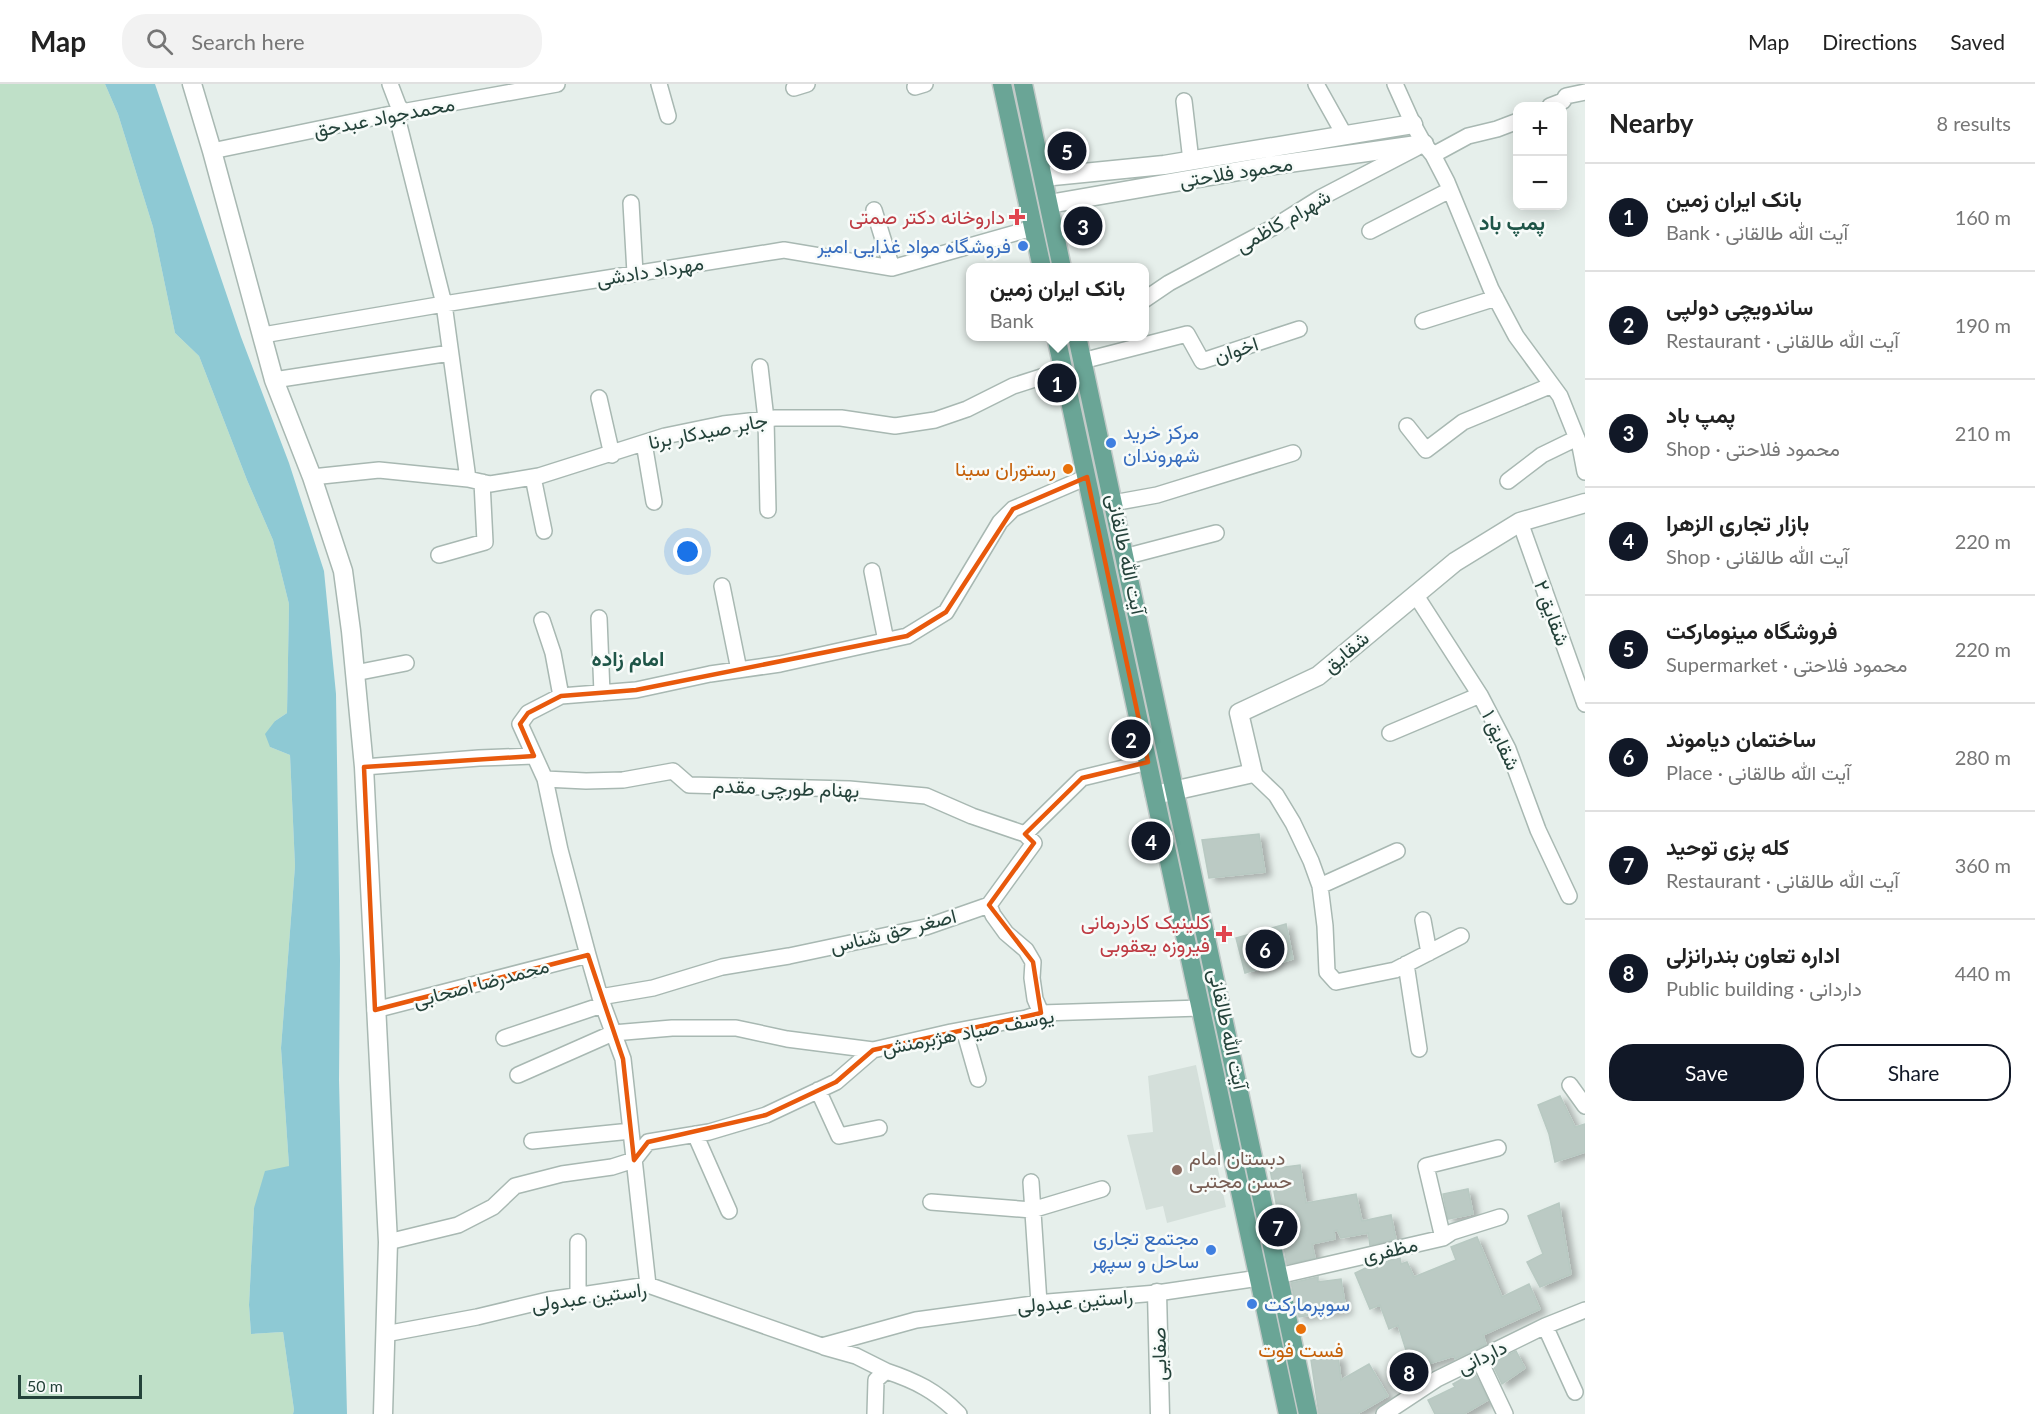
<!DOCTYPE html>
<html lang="en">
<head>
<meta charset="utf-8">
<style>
	:root { --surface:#fff; --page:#f2f2f2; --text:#222; --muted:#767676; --line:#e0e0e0; --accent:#111827 }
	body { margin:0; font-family:Lato,Vazirmatn,sans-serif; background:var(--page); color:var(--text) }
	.controls { position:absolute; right:18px; top:18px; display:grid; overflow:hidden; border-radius:12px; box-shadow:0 3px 15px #0003 }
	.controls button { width:54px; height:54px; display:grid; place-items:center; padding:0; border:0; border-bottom:2px solid var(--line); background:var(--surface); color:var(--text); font:30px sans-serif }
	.scale { position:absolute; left:18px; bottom:15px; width:124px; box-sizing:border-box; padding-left:6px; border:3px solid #24423a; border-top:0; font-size:16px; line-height:21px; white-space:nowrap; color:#24423a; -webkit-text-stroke:4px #f7fbf9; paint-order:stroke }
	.you { position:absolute; left:688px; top:468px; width:21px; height:21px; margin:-15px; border:4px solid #fff; border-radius:50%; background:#1a73e8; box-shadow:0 0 0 9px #1a73e833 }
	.badge { display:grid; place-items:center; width:39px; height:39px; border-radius:50%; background:var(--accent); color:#fff; font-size:20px; font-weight:700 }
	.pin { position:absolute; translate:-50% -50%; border:3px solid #fff; box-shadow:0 2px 6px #0006 }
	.popup { position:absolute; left:966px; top:179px; width:183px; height:78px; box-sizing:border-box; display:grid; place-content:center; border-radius:12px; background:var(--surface); filter:drop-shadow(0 2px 4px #0005); font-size:20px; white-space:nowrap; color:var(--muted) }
	.popup b { font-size:22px; color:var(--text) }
	.popup::after { content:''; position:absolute; left:50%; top:100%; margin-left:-12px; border:12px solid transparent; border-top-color:var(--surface) }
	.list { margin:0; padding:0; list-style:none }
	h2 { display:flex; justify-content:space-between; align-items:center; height:78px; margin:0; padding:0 24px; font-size:26px }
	h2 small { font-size:20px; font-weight:400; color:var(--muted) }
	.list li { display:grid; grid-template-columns:39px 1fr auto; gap:18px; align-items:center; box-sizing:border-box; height:108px; padding:0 24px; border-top:2px solid var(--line) }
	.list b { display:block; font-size:22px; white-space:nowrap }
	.list p { margin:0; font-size:20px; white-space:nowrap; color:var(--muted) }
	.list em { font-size:20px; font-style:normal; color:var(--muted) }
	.actions { display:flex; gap:12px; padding:18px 24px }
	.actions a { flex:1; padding:14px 0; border:2px solid var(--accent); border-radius:24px; text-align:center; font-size:21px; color:var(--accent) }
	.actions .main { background:var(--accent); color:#fff }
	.icon { flex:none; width:33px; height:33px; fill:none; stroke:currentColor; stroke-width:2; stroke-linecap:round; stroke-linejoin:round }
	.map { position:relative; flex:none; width:1585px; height:1330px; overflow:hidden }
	header { display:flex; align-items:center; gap:36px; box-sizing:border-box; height:84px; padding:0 30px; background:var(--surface); border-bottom:2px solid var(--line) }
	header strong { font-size:28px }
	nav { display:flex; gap:33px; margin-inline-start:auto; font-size:21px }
	.search { width:420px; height:54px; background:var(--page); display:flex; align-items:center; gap:15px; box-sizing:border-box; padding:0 21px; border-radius:24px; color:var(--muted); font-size:22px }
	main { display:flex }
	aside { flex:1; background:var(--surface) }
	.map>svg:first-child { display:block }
	.built { fill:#d4dfda }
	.green { fill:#bfe0c8 }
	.water { fill:#8ec9d4 }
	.building { fill:#bbcac4; stroke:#b8c9c2; stroke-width:1.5; filter:url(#shadow) }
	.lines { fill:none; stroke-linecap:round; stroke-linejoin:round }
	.minor-casing { stroke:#a8b8b2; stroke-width:18 }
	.tertiary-casing { stroke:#a8b8b2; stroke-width:21 }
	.primary-casing { stroke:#c2cac8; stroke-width:21 }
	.minor { stroke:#fff; stroke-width:15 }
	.tertiary { stroke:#fff; stroke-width:18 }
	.primary { stroke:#6aa596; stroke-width:18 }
	.marked { fill:none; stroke:#e8590c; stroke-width:4.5; stroke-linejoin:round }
	.health-dot { fill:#e0444e; stroke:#f7fbf9; stroke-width:2 }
	.shop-dot { fill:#3f7fe0; stroke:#f7fbf9; stroke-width:2 }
	.food-dot { fill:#e8710a; stroke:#f7fbf9; stroke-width:2 }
	.education-dot { fill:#8d6e63; stroke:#f7fbf9; stroke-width:2 }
	.labels { text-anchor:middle; stroke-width:5; stroke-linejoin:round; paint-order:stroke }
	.street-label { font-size:20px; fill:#24423a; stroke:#f7fbf9 }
	.health-label { font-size:20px; fill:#be3a42; stroke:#f7fbf9; text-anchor:end }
	.shop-label { font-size:20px; fill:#366cbe; stroke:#f7fbf9; text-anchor:end }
	.food-label { font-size:20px; fill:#c56008; stroke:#f7fbf9; text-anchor:end }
	.education-label { font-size:20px; fill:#785e54; stroke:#f7fbf9; text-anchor:start }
	.neighbourhood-label { font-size:21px; font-weight:bold; fill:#1f5548; stroke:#f7fbf9 }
</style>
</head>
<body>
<header>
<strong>Map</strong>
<div class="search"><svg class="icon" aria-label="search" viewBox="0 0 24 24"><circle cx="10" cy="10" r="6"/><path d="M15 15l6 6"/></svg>Search here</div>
<nav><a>Map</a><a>Directions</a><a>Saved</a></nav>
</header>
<main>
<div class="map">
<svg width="1585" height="1330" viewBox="0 0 1585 1330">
	<defs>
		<filter id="shadow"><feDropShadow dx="6" dy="4" stdDeviation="3" flood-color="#0004"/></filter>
	</defs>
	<rect width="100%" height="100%" fill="#e6efeb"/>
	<!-- built -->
	<path class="built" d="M1196,981L1226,1123L1167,1139L1163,1122L1146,1126L1127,1051L1153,1048L1148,992Z"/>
	<!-- green -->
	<path class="green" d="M0,0H105L118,30L153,143L175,249L199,272L247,396L273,456L289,520L287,629L275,637L270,663L290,671L295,782L281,964L289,1082L254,1124L249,1221L251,1250L283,1248L294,1326L293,1330H0Z"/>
	<!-- water -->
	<path class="water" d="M105,0H155L241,253L289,379L324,487L336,610L340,876L339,996L347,1330H293L294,1326L283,1248L251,1250L249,1221L254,1124L265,1087L289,1082L281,964L295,782L290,671L270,663L265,650L275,637L287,629L289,520L273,456L247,396L199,272L175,249L153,143L118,30Z"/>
	<!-- building -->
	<path class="building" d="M1259,750L1265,788L1209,794L1202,756Z
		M1286,840L1293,875L1245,889L1236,854Z
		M1560,1012L1575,1043L1585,1040V1068L1555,1078L1549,1050L1538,1021Z
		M1300,1081L1306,1119L1356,1110L1362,1137L1391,1131L1396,1155L1370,1161L1368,1149L1341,1154L1337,1146L1334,1147L1335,1155L1312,1160L1315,1174L1287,1180L1270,1085Z
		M1468,1105L1473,1130L1448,1135L1443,1110Z
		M1559,1119L1571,1190L1540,1203L1527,1178L1543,1170L1528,1132Z
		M1477,1153L1502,1213L1529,1200L1540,1225L1483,1251L1486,1260L1455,1275L1454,1272L1412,1285L1398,1241L1389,1245L1380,1221L1370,1225L1355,1189L1374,1180L1400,1174L1401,1180L1407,1178L1414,1193L1456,1176L1451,1163Z
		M1318,1193V1198L1341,1195L1346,1226L1299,1233L1291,1199Z
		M1516,1267L1525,1284L1502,1300L1492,1279Z
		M1338,1272L1341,1296L1369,1280L1388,1312L1357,1330H1319L1311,1276Z
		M1474,1288L1488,1316L1464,1330H1435L1428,1316L1455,1303L1453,1300Z"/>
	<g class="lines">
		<defs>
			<path id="minor" d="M390,0L398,21L403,28
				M659,0L668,32
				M1316,0L1345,52
				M1395,0L1413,40L1424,60L1433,71L1447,98L1491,205L1516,252L1560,312L1580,362L1585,388
				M915,3L925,0
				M794,4L807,0
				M1184,17L1191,77
				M1550,22L1563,17L1566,12L1585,8
				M396,29L444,220L468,395
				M212,67L396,29L557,0
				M1433,71L1468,52L1497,45L1518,37
				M631,119L635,189
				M874,126L892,184
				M1370,147L1450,106
				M1144,216L1169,199L1272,144L1320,114L1416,64
				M1423,237L1496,214
				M263,251L444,220L784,166L892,184L1033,144
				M1082,277L1187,250L1202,277L1299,245
				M760,283L766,335L768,426
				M274,296L450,269
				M599,314L612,371
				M1407,342L1426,366L1463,338L1552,301
				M644,359L654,418
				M312,393L379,386L468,395L490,400L539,392L665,352L723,340L775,334H841L895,342L935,336L967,325L1013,302L1063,286
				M533,393L544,447
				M1508,397L1542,371L1577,354
				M1113,419L1157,411L1293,369
				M1520,438L1585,620
				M439,471L485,458L482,398
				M1124,473L1216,449
				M872,487L886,557
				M722,502L739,586
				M1415,510L1480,611L1508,665L1538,746L1569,812
				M599,534L602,609
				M542,536L553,569L561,612
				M355,589L406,579
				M1390,649L1480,611
				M364,683L479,674L534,672
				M1253,689L1276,711L1293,739L1311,777L1320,802L1325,842L1327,888L1336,898L1395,886L1461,852
				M545,695L586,697L623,696L673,687L689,701L849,705L926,712L972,732L1025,750
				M1320,802L1397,767
				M989,821L993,831L1006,849L1026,866L1033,878L1032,894L1035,915L1041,929
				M1423,836L1429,869
				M1406,880L1419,965
				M600,913L653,904L722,883L789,872L926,843L989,821L1034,759L1025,750L1082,694L1148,678
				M375,926L588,871
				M964,946L978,995
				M504,954L602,921
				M518,991L613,949L672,944H736L787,955L873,966
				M1570,1001L1585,1022
				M818,1006L839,1052L879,1044
				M695,1050L729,1127
				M532,1057L631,1047
				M1031,1098L1039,1219
				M931,1118L1032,1126L1102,1105
				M1443,1154L1426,1082L1498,1064
				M388,1158L458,1141L493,1123L515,1102L562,1090L612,1083L634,1076L648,1058L709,1048L766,1031L836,998L873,966L951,948L1026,934L1041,929L1201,924
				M578,1158V1211
				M1278,1192L1443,1154L1452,1148L1500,1133
				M648,1201L623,975L600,913L588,871L560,766L545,695L520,640L528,629L561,612L636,606L710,590L780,580L907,552L946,528L1000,438L1013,425L1087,393
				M1545,1242L1575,1308
				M385,1250L477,1233L548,1216L648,1201L822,1262L916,1236L1048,1218L1157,1209L1259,1194
				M824,1263L856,1272L886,1287L876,1296L875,1330
				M1479,1275L1505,1330
				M886,1287C916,1297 936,1307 959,1330
				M1384,1330L1437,1295L1545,1242L1585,1226"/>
			<path id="tertiary" d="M192,0L212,67L274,296L312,393L343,487L351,547L364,683L388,1158L383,1330
				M1043,93L1164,81L1413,40
				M1049,120L1268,82L1424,60
				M1155,711L1253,689L1239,629L1318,592L1455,478L1520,438L1585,419
				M1157,1209L1160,1330"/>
			<path id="primary" d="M1002,0L1042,184
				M1023,0L1062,184
				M1056,252L1288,1330
				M1077,252L1308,1330"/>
		</defs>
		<!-- minor casing -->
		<use href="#minor" class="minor-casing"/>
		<!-- tertiary casing -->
		<use href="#tertiary" class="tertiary-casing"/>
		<!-- primary casing -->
		<use href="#primary" class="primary-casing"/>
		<!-- minor -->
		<use href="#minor" class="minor"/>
		<!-- tertiary -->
		<use href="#tertiary" class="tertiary"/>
		<!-- primary -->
		<use href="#primary" class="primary"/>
	</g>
	<!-- marked area -->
	<path class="marked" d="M1087,393L1148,678L1082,694L1025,750L1034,759L989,821L1033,878L1041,929L873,966L836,998L766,1031L648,1058L634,1076L623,975L588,871L375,926L364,683L534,672L520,640L528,629L561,612L636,606L907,552L946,528L1013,425Z"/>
	<!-- markers -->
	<g class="health-dot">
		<path d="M1014 124h6v6h6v6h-6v6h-6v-6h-6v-6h6z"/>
		<path d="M1221 841h6v6h6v6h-6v6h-6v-6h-6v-6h6z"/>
	</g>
	<g class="shop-dot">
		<circle cx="1023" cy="162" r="6"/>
		<circle cx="1111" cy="359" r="6"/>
		<circle cx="1211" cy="1166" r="6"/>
		<circle cx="1252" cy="1220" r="6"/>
	</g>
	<g class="food-dot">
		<circle cx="1068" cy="385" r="6"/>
		<circle cx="1301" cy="1245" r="6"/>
	</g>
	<circle class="education-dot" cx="1177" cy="1086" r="6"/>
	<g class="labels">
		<!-- street labels -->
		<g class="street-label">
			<text transform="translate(384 33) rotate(-11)" y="7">محمدجواد عبدحق</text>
			<text transform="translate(1236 88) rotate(-9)" y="7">محمود فلاحتی</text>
			<text transform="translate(1283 137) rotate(-30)" y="7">شهرام کاظمی</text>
			<text transform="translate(650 187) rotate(-9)" y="7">مهرداد دادشی</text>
			<text transform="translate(1236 266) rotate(-18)" y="7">اخوان</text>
			<text transform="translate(708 347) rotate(-11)" y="7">جابر صیدکار برنا</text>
			<text transform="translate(1126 470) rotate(78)" y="7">آیت الله طالقانی</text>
			<text transform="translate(1552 529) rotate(70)" y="7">شقایق ۲</text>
			<text transform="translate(1346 568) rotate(-40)" y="7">شقایق</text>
			<text transform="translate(1501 656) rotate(65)" y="7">شقایق ۱</text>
			<text transform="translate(786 704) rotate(2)" y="7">بهنام طورچی مقدم</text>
			<text transform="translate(893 847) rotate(-14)" y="7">اصغر حق شناس</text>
			<text transform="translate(481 899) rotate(-15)" y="7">محمدرضا اصحابی</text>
			<text transform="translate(1228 945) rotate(78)" y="7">آیت الله طالقانی</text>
			<text transform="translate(968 948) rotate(-11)" y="7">یوسف صیاد هژبرمنش</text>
			<text transform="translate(1390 1166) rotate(-13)" y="7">مظفری</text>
			<text transform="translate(589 1213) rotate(-8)" y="7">راستین عبدولی</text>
			<text transform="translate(1075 1217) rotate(-5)" y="7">راستین عبدولی</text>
			<text transform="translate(1159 1270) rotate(-91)" y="7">صفایی</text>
			<text transform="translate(1482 1273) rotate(-26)" y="7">داردانی</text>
		</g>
		<!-- health labels -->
		<g class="health-label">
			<text x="1005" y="140">داروخانه دکتر صمتی</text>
			<text x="1210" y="845">کلینیک کاردرمانی<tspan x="1210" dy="23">فیروزه یعقوبی</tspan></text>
		</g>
		<!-- shop labels -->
		<g class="shop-label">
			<text x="1011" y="169">فروشگاه مواد غذایی امیر</text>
			<text x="1123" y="355" text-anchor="start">مرکز خرید<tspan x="1123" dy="23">شهروندان</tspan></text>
			<text x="1199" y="1161">مجتمع تجاری<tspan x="1199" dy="23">ساحل و سپهر</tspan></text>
			<text x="1264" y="1227" text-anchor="start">سوپرمارکت</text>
		</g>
		<!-- food labels -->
		<g class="food-label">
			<text x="1056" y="392">رستوران سینا</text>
			<text x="1301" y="1273" text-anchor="middle">فست فوت</text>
		</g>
		<!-- education labels -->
		<g class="education-label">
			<text x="1189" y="1081">دبستان امام<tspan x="1189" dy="23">حسن مجتبی</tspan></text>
		</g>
		<!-- neighbourhood labels -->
		<g class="neighbourhood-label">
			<text x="1512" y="146">پمپ باد</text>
			<text x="628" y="582">امام زاده</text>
		</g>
	</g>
</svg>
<div class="controls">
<button>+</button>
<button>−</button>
</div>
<div class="scale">50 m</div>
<div class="you"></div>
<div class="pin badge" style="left:1057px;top:299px">1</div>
<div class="popup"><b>بانک ایران زمین</b>Bank</div>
<div class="pin badge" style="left:1131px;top:655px">2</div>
<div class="pin badge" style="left:1083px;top:142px">3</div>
<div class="pin badge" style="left:1151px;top:757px">4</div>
<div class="pin badge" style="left:1067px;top:67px">5</div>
<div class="pin badge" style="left:1265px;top:865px">6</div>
<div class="pin badge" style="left:1278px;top:1143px">7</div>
<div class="pin badge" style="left:1409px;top:1288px">8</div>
</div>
<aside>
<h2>Nearby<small>8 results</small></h2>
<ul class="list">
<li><span class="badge">1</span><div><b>بانک ایران زمین</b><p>Bank · آیت الله طالقانی</p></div><em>160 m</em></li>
<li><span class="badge">2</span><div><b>ساندویچی دولپی</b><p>Restaurant · آیت الله طالقانی</p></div><em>190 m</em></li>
<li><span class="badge">3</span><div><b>پمپ باد</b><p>Shop · محمود فلاحتی</p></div><em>210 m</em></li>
<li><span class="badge">4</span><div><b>بازار تجاری الزهرا</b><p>Shop · آیت الله طالقانی</p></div><em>220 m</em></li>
<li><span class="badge">5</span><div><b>فروشگاه مینومارکت</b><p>Supermarket · محمود فلاحتی</p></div><em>220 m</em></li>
<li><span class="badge">6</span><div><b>ساختمان دیاموند</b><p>Place · آیت الله طالقانی</p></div><em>280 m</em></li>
<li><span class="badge">7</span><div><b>کله پزی توحید</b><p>Restaurant · آیت الله طالقانی</p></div><em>360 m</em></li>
<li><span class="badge">8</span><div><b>اداره تعاون بندرانزلی</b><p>Public building · داردانی</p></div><em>440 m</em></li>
</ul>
<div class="actions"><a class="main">Save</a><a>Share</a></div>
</aside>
</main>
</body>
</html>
